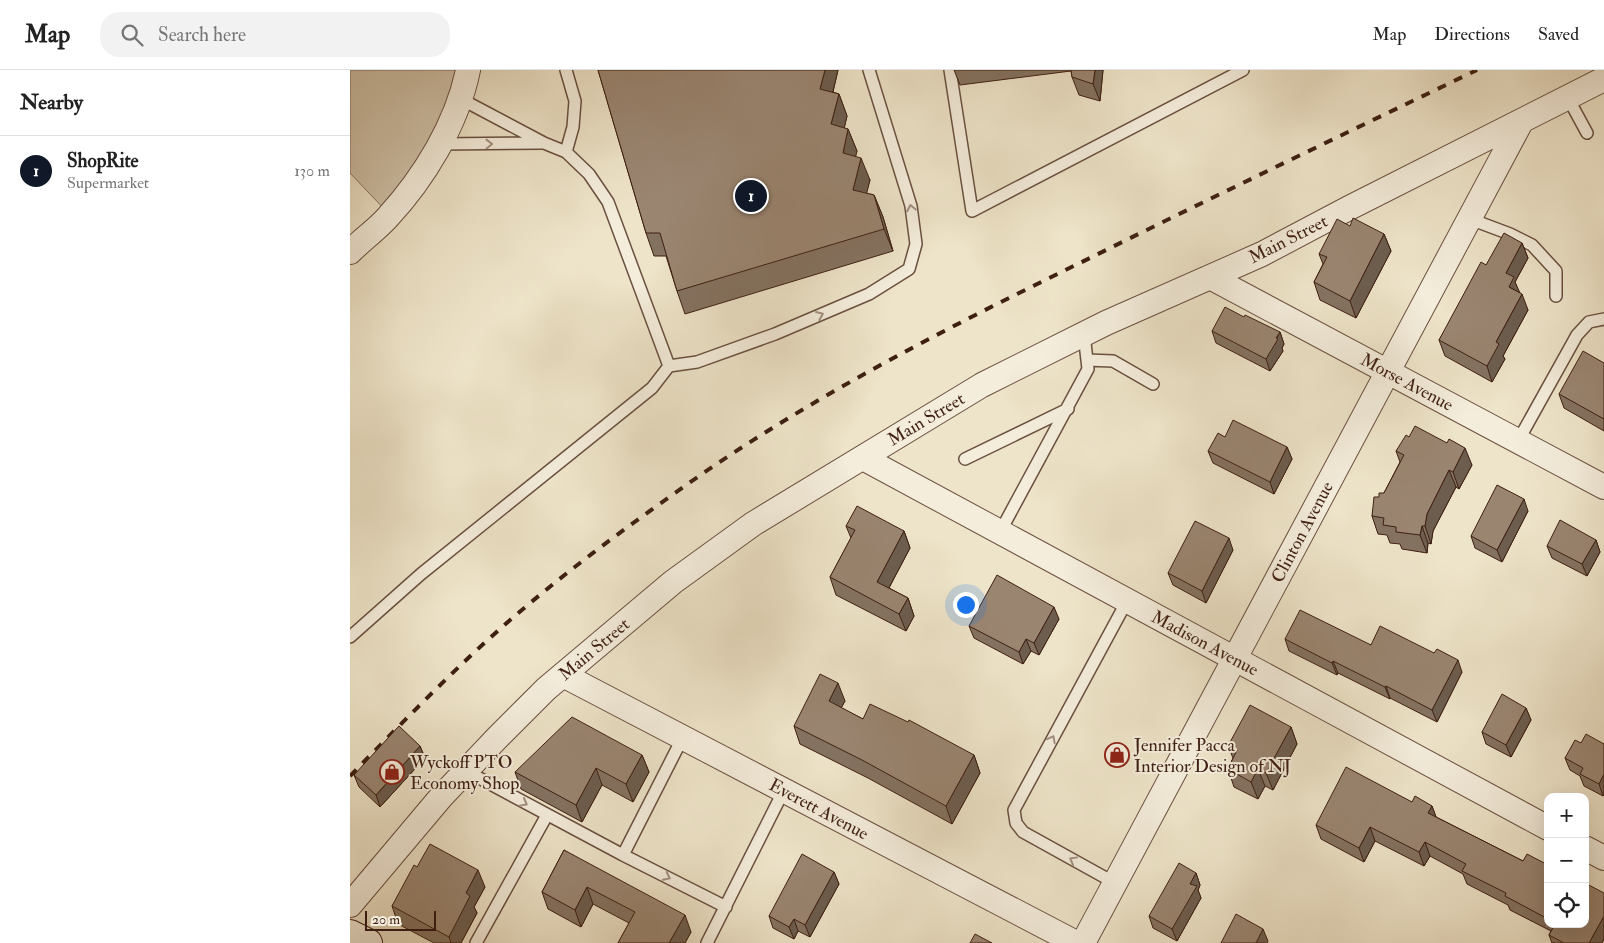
<!DOCTYPE html>
<html lang="en">
<head>
<meta charset="utf-8">
<style>
	:root { --surface:#fff; --page:#f2f2f2; --text:#222; --muted:#767676; --line:#e0e0e0; --accent:#111827 }
	body { margin:0; font-family:"IM FELL Double Pica",serif; background:var(--page); color:var(--text) }
	.controls { position:absolute; right:15px; bottom:15px; display:grid; overflow:hidden; border-radius:10px; box-shadow:0 5px 20px #0002 }
	.controls button { width:45px; height:45px; display:grid; place-items:center; padding:0; border:0; border-bottom:1px solid var(--line); background:var(--surface); color:var(--text); font:25px sans-serif }
	.scale { position:absolute; left:15px; bottom:12px; width:71px; box-sizing:border-box; padding-left:5px; border:2px solid #3e1f12; border-top:0; font-size:14px; line-height:18px; white-space:nowrap; color:#3e1f12; -webkit-text-stroke:4px #f4eddc; paint-order:stroke }
	.you { position:absolute; left:615px; top:534px; width:18px; height:18px; margin:-12px; border:4px solid #fff; border-radius:50%; background:#1a73e8; box-shadow:0 0 0 8px #1a73e833 }
	.badge { display:grid; place-items:center; width:32px; height:32px; border-radius:50%; background:var(--accent); color:#fff; font-size:16px; font-weight:700 }
	.pin { position:absolute; translate:-50% -50%; border:2px solid #fff; box-shadow:0 1px 5px #0006 }
	.list { margin:0; padding:0; list-style:none }
	h2 { display:flex; justify-content:space-between; align-items:center; height:65px; margin:0; padding:0 20px; font-size:21px }
	h2 small { font-size:16px; font-weight:400; color:var(--muted) }
	.list li { display:grid; grid-template-columns:32px 1fr auto; gap:15px; align-items:center; box-sizing:border-box; height:70px; padding:0 20px; border-top:1px solid var(--line) }
	.list b { display:block; font-size:19px; white-space:nowrap }
	.list p { margin:0; font-size:16px; white-space:nowrap; color:var(--muted) }
	.list em { font-size:16px; font-style:normal; color:var(--muted) }
	.icon { flex:none; width:28px; height:28px; fill:none; stroke:currentColor; stroke-width:2; stroke-linecap:round; stroke-linejoin:round }
	.map { position:relative; flex:none; width:1254px; height:873px; overflow:hidden }
	header { display:flex; align-items:center; gap:30px; box-sizing:border-box; height:70px; padding:0 25px; background:var(--surface); border-bottom:1px solid var(--line) }
	header strong { font-size:24px }
	nav { display:flex; gap:28px; margin-inline-start:auto; font-size:18px }
	.search { width:350px; height:45px; background:var(--page); display:flex; align-items:center; gap:12px; box-sizing:border-box; padding:0 18px; border-radius:20px; color:var(--muted); font-size:19px }
	main { display:flex }
	aside { flex:1; background:var(--surface) }
	.map>svg:first-child { display:block }
	.green { fill:#d0c3aa; stroke:#87715e }
	.lines { fill:none; stroke-linecap:round; stroke-linejoin:round }
	.service-casing { stroke:#6a5040; stroke-width:14 }
	.minor-casing { stroke:#6a5040; stroke-width:26 }
	.secondary-casing { stroke:#3e1f12; stroke-width:30 }
	.service { stroke:#f4eddc; stroke-width:11 }
	.minor { stroke:#f4eddc; stroke-width:24 }
	.secondary { stroke:#f4eddc; stroke-width:28 }
	.rail { stroke:#3e1f12; stroke-width:4; stroke-dasharray:9 9; stroke-linecap:butt }
	.wall { fill:#847261; stroke:#3e1f12 }
	.shaded-wall { fill:#6c5d4f; stroke:#3e1f12 }
	.building { fill:#9a8571; stroke:#3e1f12 }
	.oneway { stroke:#a29081 }
	.labels { text-anchor:middle; stroke-width:4; stroke-linejoin:round; paint-order:stroke }
	.street-label { font-size:18px; fill:#3e1f12; stroke:#f4eddc }
	.poi-label { font-size:18px; fill:#3e1f12; stroke:#f4eddc; text-anchor:start }
</style>
</head>
<body>
<header>
<strong>Map</strong>
<div class="search"><svg class="icon" aria-label="search" viewBox="0 0 24 24"><circle cx="10" cy="10" r="6"/><path d="M15 15l6 6"/></svg>Search here</div>
<nav><a>Map</a><a>Directions</a><a>Saved</a></nav>
</header>
<main>
<aside>
<h2>Nearby<small></small></h2>
<ul class="list">
<li><span class="badge">1</span><div><b>ShopRite</b><p>Supermarket</p></div><em>130 m</em></li>
</ul>
</aside>
<div class="map">
<svg width="1254" height="873" viewBox="0 0 1254 873">
	<rect width="100%" height="100%" fill="#eee4c9"/>
	<filter id="stains"><feTurbulence type="fractalNoise" baseFrequency=".004" numOctaves="4"/><feColorMatrix values="0 0 0 0 .2 0 0 0 0 .09 0 0 0 0 .02 0 0 0 .5 -.17"/></filter>
	<radialGradient id="worn" r=".72"><stop offset=".6" stop-color="#630" stop-opacity="0"/><stop offset="1" stop-color="#630" stop-opacity=".3"/></radialGradient>
	<!-- green -->
	<path class="green" d="M0,0H110L109,25L38,143L0,103Z"/>
	<g class="lines">
		<defs>
			<path id="service" d="M216,0L225,31L223,57L216,82
				M600,0L622,141L893,0
				M1218,28L1237,63
				M90,74L192,73
				M1120,149L1160,164L1182,175L1206,201V226
				M737,290L763,291L803,314
				M319,296L347,292L425,264L519,224L559,199L566,174L561,136L519,0
				M1168,371L1227,265L1239,252L1254,249
				M615,389L718,339
				M650,462L738,299L734,264
				M0,567L71,504L302,318L319,296L258,132L239,104L216,82L194,73L109,28
				M116,701L273,785L376,837
				M273,785L333,667
				M765,813L673,762L666,753L664,740L777,531
				M126,873L197,745
				M357,873L434,720"/>
			<path id="minor" d="M0,182C12,170 26,160 37,148C74,108 107,54 118,0
				M860,207L1254,417
				M513,388L1198,758
				M213,605L726,873
				M1235,778L1254,788
				M0,835L91,727L147,668L196,619L323,512L403,454L632,315L756,253L912,184L999,138L1254,9
				M733,873L1171,52"/>
			<path id="secondary" d="M0,864L18,873"/>
		</defs>
		<!-- service casing -->
		<use href="#service" class="service-casing"/>
		<!-- minor casing -->
		<use href="#minor" class="minor-casing"/>
		<!-- secondary casing -->
		<use href="#secondary" class="secondary-casing"/>
		<!-- service -->
		<use href="#service" class="service"/>
		<!-- minor -->
		<use href="#minor" class="minor"/>
		<!-- secondary -->
		<use href="#secondary" class="secondary"/>
		<!-- rail -->
		<path class="rail" d="M0,706C52,653 104,599 159,551C220,498 286,450 352,404C474,320 607,253 740,188C869,124 998,62 1127,0"/>
	</g>
	<!-- wall -->
	<path class="wall" d="M248,0H488L483,22L489,24L497,46L494,58L498,59L507,81L505,86L520,110L516,123L524,125L533,147L543,181L335,244L327,221L316,186H304L296,163Z
		M604,0H753L750,31L729,25L722,7L721,1L610,15Z
		M1000,156L1034,164L1041,181L1006,248L970,230L964,212L973,194L969,184Z
		M1172,173L1178,188L1165,212L1169,223L1178,240L1153,286L1155,289L1142,312L1095,286L1089,270L1136,195Z
		M862,261L930,262L934,274L932,278L933,281L920,301L866,273Z
		M1254,293V361L1214,338L1209,324Z
		M875,367L937,377L942,389L924,424L863,393L858,381Z
		M1059,367L1122,395L1109,419L1106,417L1083,461L1081,474L1078,473L1077,483L1052,479L1050,474L1040,473L1037,465L1028,464L1022,446L1029,427L1034,423L1050,392L1046,381Z
		M1178,441L1152,492L1125,478L1121,466Z
		M496,456L554,461L560,478L539,518L558,528L564,546L556,561L486,525L480,507L501,468Z
		M1246,470L1250,482L1237,506L1202,488L1197,476Z
		M883,480L856,533L823,515L818,503Z
		M709,549L689,585L681,581L673,594L624,568L619,556Z
		M935,569L1021,575L1112,602L1087,652L1040,628V629L988,603L987,605L939,581Z
		M495,631L491,638L513,649L624,685L630,703L602,754L518,708L450,674L444,656Z
		M1176,638L1181,650L1161,687L1136,674L1132,662Z
		M941,657L947,674L923,720L915,716L908,729L884,717L878,699L883,688L878,676Z
		M1231,673L1254,674L1253,726L1234,716L1230,706L1220,700L1215,688Z
		M70,676L75,688L30,737L9,717L4,705Z
		M292,685L299,702L283,732L252,715L232,752L171,719L165,702Z
		M1062,732L1082,736L1086,747L1173,791L1198,795V854H1235L1254,823V869L1252,873H1202L1199,865L1201,861L1160,840L1158,835L1117,814L1113,804L1080,786L1074,796L1025,771L1014,792L971,769L966,755Z
		M214,780L341,862L335,873H268L279,853L243,834L231,857L198,839L192,822Z
		M67,797L135,817L124,837L127,843L111,873H84L48,854L42,836Z
		M484,802L489,814L460,867L448,861L444,869L423,858L419,846Z
		M846,803L850,815L848,820L851,828L827,871L803,858L799,846Z"/>
	<!-- shaded-wall -->
	<path class="shaded-wall" d="M475,0H488L478,42L470,19Z
		M745,0H753L750,31L743,14Z
		M489,24L497,46L490,77L481,54Z
		M498,59L507,81L501,106L493,83Z
		M511,88L520,110L512,142L503,120Z
		M524,125L533,147L543,181L534,159Z
		M1034,164L1041,181L1006,248L1000,231Z
		M1172,173L1178,188L1165,212L1170,223L1159,217L1156,203Z
		M1172,224L1178,240L1153,286L1155,289L1142,312L1137,296L1146,272Z
		M930,262L934,274L932,278L933,281L920,301L916,289Z
		M937,377L942,389L924,424L920,412Z
		M1115,378L1122,395L1109,419L1103,402Z
		M1099,400L1106,417L1083,461L1081,474L1075,456L1077,444Z
		M1174,429L1178,441L1152,492L1147,480Z
		M1072,456L1078,473L1077,483L1070,465Z
		M554,461L560,478L533,529L527,512Z
		M879,468L883,480L856,533L852,521Z
		M1246,470L1250,482L1237,506L1232,494Z
		M558,528L564,546L556,561L549,544Z
		M704,537L709,549L689,585L684,573Z
		M676,569L681,581L673,594L669,582Z
		M1108,590L1112,602L1087,652L1082,640Z
		M983,591L988,603L987,605L982,593Z
		M488,613L495,631L485,649L479,631Z
		M1036,616L1040,628V629L1035,617Z
		M1176,638L1181,650L1161,687L1156,675Z
		M941,657L947,674L923,720L916,703Z
		M70,676L75,688L30,737L26,725Z
		M292,685L299,702L283,732L276,714Z
		M624,685L630,703L602,754L596,736Z
		M246,698L252,715L232,752L226,735Z
		M908,699L915,716L908,729L901,712Z
		M1254,704V724L1253,726L1249,714Z
		M1082,736L1087,750L1078,743Z
		M1020,757L1025,771L1014,792L1009,778Z
		M1075,772L1080,786L1074,796L1069,782Z
		M128,800L135,817L124,837L127,843L111,873H101L99,867L116,823Z
		M484,802L489,814L460,867L455,855Z
		M846,803L850,815L848,820L851,828L827,871L822,859L840,814Z
		M237,817L243,834L231,857L225,840Z
		M335,845L341,862L335,873H319Z
		M1254,846V869L1252,873H1239Z
		M444,849L448,861L444,869L439,857Z
		M913,859L918,871L917,873H906Z"/>
	<!-- building -->
	<path class="building" d="M248,0H475L470,19L489,24L481,54L498,59L493,83L511,88L503,120L524,125L534,159L327,221L310,163H296Z
		M721,0H745L743,14L722,7Z
		M1003,148L1034,164L1000,231L964,212L977,187L969,184L987,149L1000,156Z
		M1154,163L1172,173L1156,203L1164,207L1159,217L1172,224L1146,272L1149,274L1137,296L1089,270L1131,192L1136,195Z
		M875,237L894,247L895,245L930,262L926,268L928,269L916,289L862,261Z
		M1233,281L1254,293V349L1209,324Z
		M883,350L937,377L920,412L858,381L868,363L875,367Z
		M1065,356L1097,373L1099,369L1115,378L1103,402L1099,400L1077,444L1075,456H1072L1070,465L1046,462V457L1033,455L1034,448L1022,446L1024,427H1029V423H1034L1054,385L1046,381L1056,365L1059,367Z
		M1147,415L1174,429L1147,480L1121,466Z
		M507,436L554,461L527,512L558,528L549,544L480,507L505,460L496,456Z
		M1210,450L1246,470L1232,494L1197,476Z
		M845,451L879,468L852,521L818,503Z
		M647,505L704,537L684,573L676,569L669,582L619,556Z
		M950,540L1021,575L1030,556L1084,583L1087,579L1108,590L1082,640L1036,616L1035,617L983,591L982,593L935,569Z
		M470,604L488,613L479,631L513,649L520,634L558,652L559,650L624,685L596,736L512,690L444,656Z
		M1152,624L1176,638L1156,675L1132,662Z
		M900,635L941,657L916,703L908,699L901,712L878,699L887,680L878,676Z
		M222,647L292,685L276,714L246,698L226,735L165,702Z
		M49,656L70,676L26,725L4,705Z
		M1236,664L1254,674V704L1249,714L1230,704L1233,698L1215,688L1225,670L1231,673Z
		M996,697L1062,732L1065,726L1082,736L1078,743L1173,791L1177,784L1198,795V849L1155,826L1156,823L1112,801L1116,794L1075,772L1069,782L1020,757L1009,778L966,755Z
		M80,774L128,800L116,823L120,826L99,867L42,836L64,795L67,797Z
		M214,780L335,845L319,873H268L285,842L237,817L225,840L192,822Z
		M452,784L484,802L455,855L444,849L439,857L419,846Z
		M829,793L846,803L840,814L847,816L822,859L799,846Z
		M1235,813L1254,823V846L1239,873H1214L1199,865L1205,854H1235Z
		M886,844L913,859L906,873H871Z
		M625,864L642,873H620Z"/>
	<!-- one-way arrows -->
	<defs><path id="oneway-chevron" d="M-2-3.5L2.5 0L-2 3.5" fill="none" stroke-width="1.6" stroke-linecap="round" stroke-linejoin="round" transform="scale(1.25)"/></defs>
	<g class="oneway">
		<use href="#oneway-chevron" transform="translate(139 74) rotate(-1)"/>
		<use href="#oneway-chevron" transform="translate(561 138) rotate(-101)"/>
		<use href="#oneway-chevron" transform="translate(470 245) rotate(-23)"/>
		<use href="#oneway-chevron" transform="translate(702 669) rotate(-62)"/>
		<use href="#oneway-chevron" transform="translate(174 733) rotate(29)"/>
		<use href="#oneway-chevron" transform="translate(723 790) rotate(-151)"/>
		<use href="#oneway-chevron" transform="translate(317 807) rotate(26)"/>
	</g>
	<!-- icons -->
	<defs>
		<symbol id="shop-ring" viewBox="-11 -11 22 22"><circle r="9.5" fill="#f4eddc" stroke="#8f2418" stroke-width="1.5"/><path d="M-5-2.5h2.3a2.7 3.5 0 0 1 5.4 0H5L5.5 6h-11ZM-1.5-2.5h3a1.5 2.3 0 0 0-3 0Z" fill="#8f2418"/></symbol>
	</defs>
	<g fill-rule="evenodd">
		<use href="#shop-ring" x="753" y="671" width="28" height="28"/>
		<use href="#shop-ring" x="28" y="688" width="28" height="28"/>
	</g>
	<g class="labels">
		<!-- street labels -->
		<g class="street-label">
			<text transform="translate(938 169) rotate(-27)" y="6">Main Street</text>
			<text transform="translate(1057 312) rotate(28)" y="6">Morse Avenue</text>
			<text transform="translate(576 349) rotate(-31)" y="6">Main Street</text>
			<text transform="translate(952 462) rotate(-62)" y="6">Clinton Avenue</text>
			<text transform="translate(855 573) rotate(28)" y="6">Madison Avenue</text>
			<text transform="translate(244 579) rotate(-40)" y="6">Main Street</text>
			<text transform="translate(469 739) rotate(28)" y="6">Everett Avenue</text>
		</g>
		<!-- poi labels -->
		<g class="poi-label">
			<text x="784" y="681">Jennifer Pacca<tspan x="784" dy="21">Interior Design of NJ</tspan></text>
			<text x="60" y="698">Wyckoff PTO<tspan x="60" dy="21">Economy Shop</tspan></text>
		</g>
	</g>
	<rect width="100%" height="100%" filter="url(#stains)"/>
	<rect width="100%" height="100%" fill="url(#worn)"/>
</svg>
<div class="controls">
<button>+</button>
<button>−</button>
<button><svg class="icon" aria-label="locate" viewBox="0 0 24 24"><circle cx="12" cy="12" r="6"/><path d="M12 2v4M12 18v4M2 12h4M18 12h4"/></svg></button>
</div>
<div class="scale">20 m</div>
<div class="you"></div>
<div class="pin badge" style="left:401px;top:126px">1</div>
</div>
</main>
</body>
</html>
